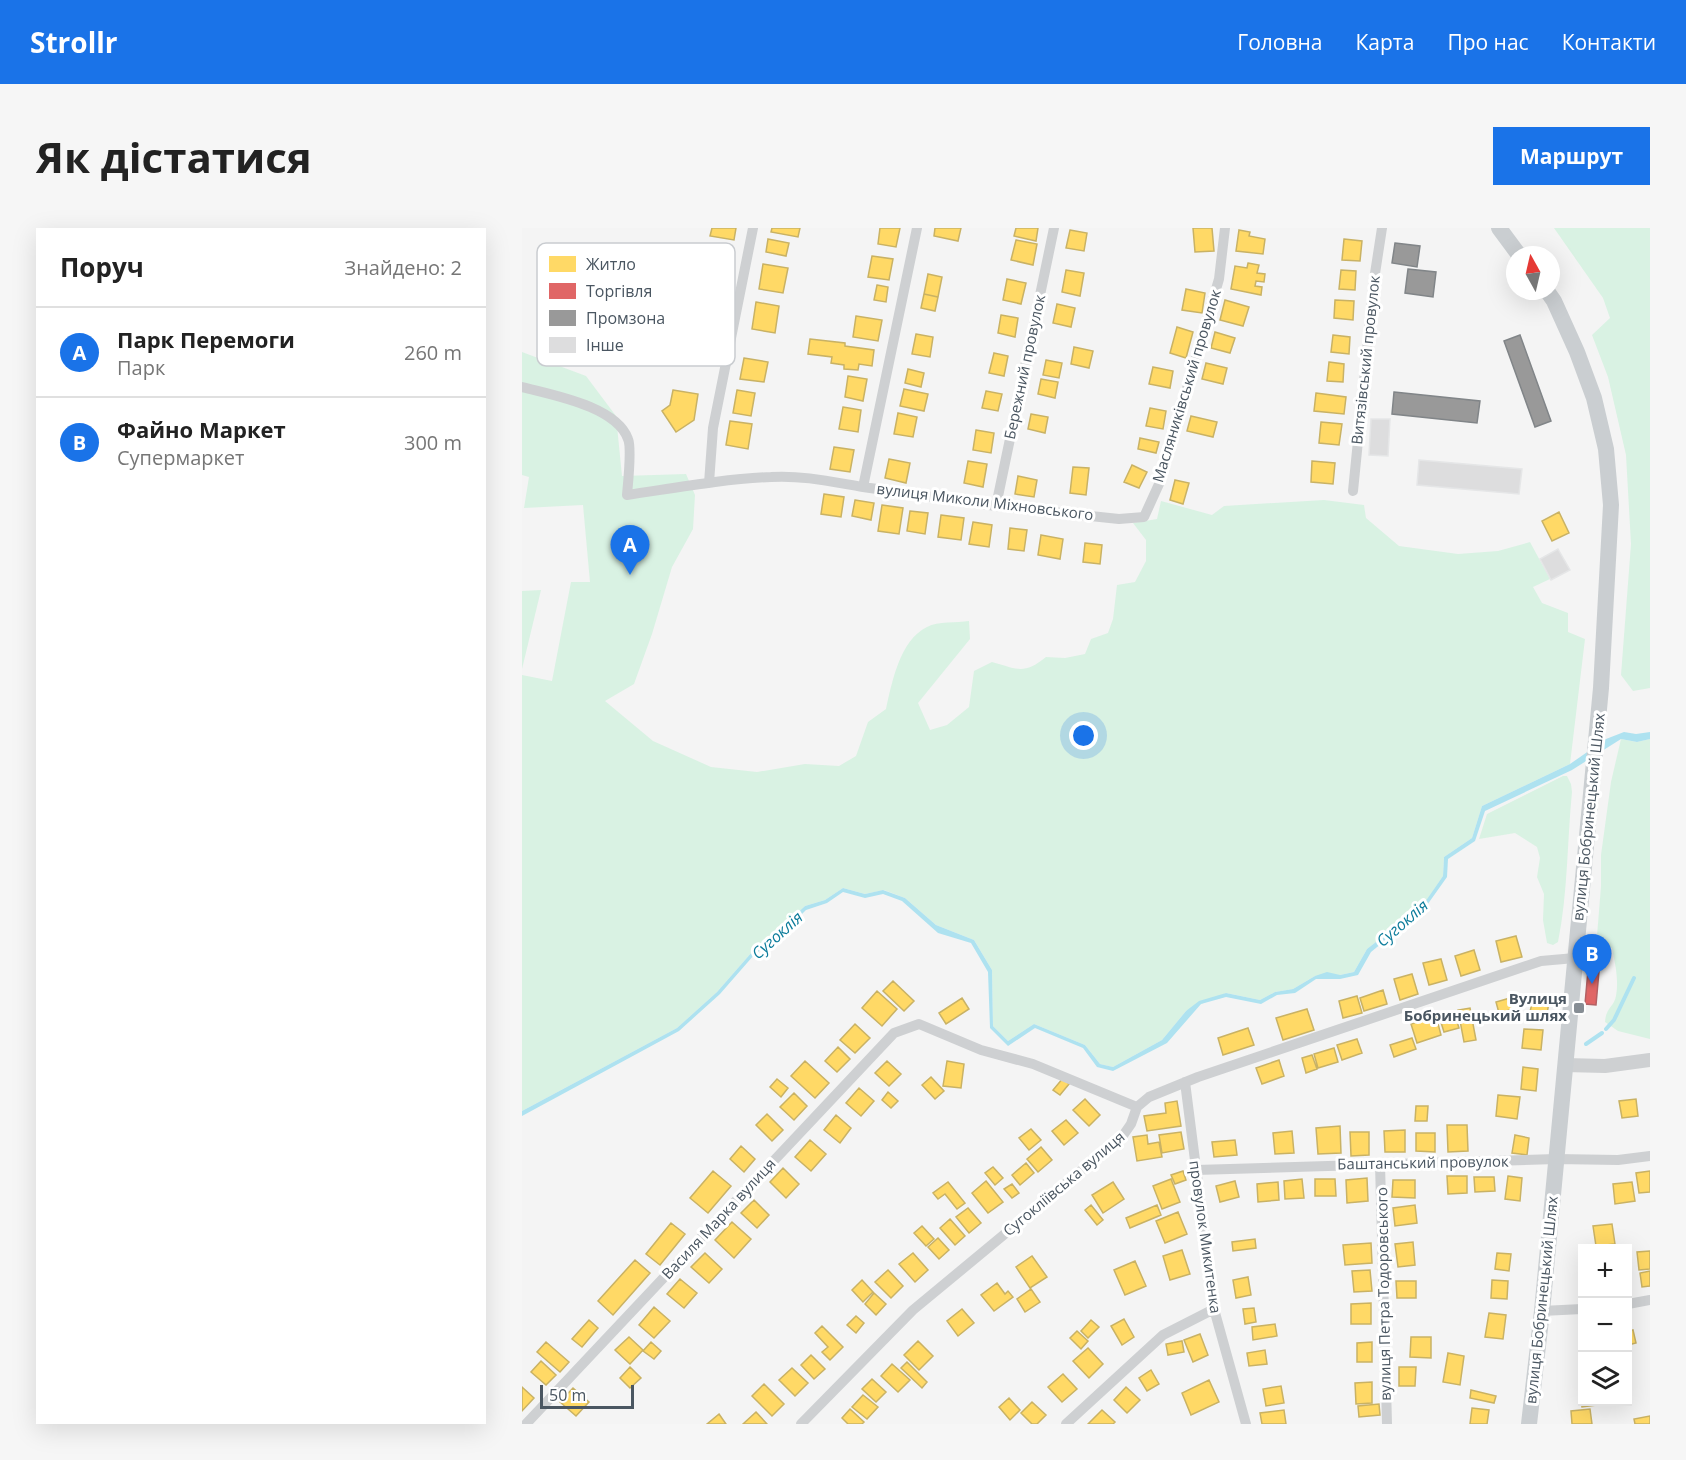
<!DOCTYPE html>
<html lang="uk">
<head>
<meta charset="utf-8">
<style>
	:root { --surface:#fff; --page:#f6f6f6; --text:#222; --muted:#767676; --line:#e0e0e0; --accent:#1a73e8 }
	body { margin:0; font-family:"Open Sans",sans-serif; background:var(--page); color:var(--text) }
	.controls { position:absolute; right:18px; bottom:18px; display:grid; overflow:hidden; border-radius:0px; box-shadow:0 6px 24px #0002 }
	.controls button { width:54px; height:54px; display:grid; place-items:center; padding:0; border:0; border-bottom:2px solid var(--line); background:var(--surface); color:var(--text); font:30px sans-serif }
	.compass { position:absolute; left:984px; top:18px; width:54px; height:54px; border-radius:50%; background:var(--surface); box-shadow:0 6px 24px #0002; rotate:352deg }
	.scale { position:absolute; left:18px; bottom:15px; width:94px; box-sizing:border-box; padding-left:6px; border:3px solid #4a5661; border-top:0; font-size:16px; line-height:21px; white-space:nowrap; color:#4a5661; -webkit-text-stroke:4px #fff; paint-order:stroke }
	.you { position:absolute; left:562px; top:508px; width:21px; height:21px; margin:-15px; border:4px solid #fff; border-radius:50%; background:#1a73e8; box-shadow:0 0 0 9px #1a73e833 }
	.badge { display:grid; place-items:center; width:39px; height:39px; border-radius:50%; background:var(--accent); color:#fff; font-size:20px; font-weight:700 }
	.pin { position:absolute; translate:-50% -50px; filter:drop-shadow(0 2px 3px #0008) }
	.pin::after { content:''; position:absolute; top:32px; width:21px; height:18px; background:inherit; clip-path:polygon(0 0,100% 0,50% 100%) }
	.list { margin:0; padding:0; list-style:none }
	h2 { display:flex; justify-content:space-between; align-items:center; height:78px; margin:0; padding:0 24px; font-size:26px }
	h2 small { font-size:20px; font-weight:400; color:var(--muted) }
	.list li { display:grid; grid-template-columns:39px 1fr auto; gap:18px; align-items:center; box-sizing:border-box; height:90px; padding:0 24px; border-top:2px solid var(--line) }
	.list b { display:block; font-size:22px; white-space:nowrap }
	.list p { margin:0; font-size:20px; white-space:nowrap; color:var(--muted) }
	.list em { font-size:20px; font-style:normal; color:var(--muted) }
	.icon { flex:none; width:33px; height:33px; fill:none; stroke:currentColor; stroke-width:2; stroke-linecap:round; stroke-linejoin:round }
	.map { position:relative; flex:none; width:1128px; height:1196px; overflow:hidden; border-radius:0px }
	header { display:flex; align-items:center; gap:36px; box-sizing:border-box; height:84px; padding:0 30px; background:var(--accent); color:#fff }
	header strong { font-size:28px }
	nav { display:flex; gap:33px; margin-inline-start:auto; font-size:21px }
	.intro { display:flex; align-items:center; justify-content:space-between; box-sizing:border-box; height:144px; padding:0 36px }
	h1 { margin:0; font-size:42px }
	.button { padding:15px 27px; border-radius:0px; background:var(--accent); color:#fff; font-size:21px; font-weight:700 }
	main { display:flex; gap:36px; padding:0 36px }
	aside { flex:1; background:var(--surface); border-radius:0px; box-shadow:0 6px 24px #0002 }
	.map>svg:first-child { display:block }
	.green { fill:#d9f2e3 }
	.water { fill:#aee2f0 }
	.homes { fill:#ffd966; stroke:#c9b264; stroke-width:1.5 }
	.shops { fill:#e06666; stroke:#b36164; stroke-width:1.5 }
	.industry { fill:#999; stroke:#818588; stroke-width:1.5 }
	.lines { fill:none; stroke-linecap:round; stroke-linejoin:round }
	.stream { stroke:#aee2f0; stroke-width:4 }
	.building { fill:#ddddde; stroke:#e5e6e7; stroke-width:1.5 }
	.minor { stroke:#ced0d2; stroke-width:10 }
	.tertiary { stroke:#ced0d2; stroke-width:14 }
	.primary { stroke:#caced1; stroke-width:16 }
	.poi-dot { fill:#868d94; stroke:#fff; stroke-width:2 }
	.labels { text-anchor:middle; stroke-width:6; stroke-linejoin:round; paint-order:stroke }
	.street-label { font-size:15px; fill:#4a5661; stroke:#fff }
	.poi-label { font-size:15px; font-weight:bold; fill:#4a5661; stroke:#fff; text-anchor:end }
	.water-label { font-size:16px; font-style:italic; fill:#0c7c9b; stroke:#fff }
	.key { fill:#fff; stroke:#c9ccd0; stroke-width:1.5 }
	.key-label { font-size:16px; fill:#4a5661 }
</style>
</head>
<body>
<header>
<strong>Strollr</strong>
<nav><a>Головна</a><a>Карта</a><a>Про нас</a><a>Контакти</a></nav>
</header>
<div class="intro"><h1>Як дістатися</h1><a class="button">Маршрут</a></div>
<main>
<aside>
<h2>Поруч<small>Знайдено: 2</small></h2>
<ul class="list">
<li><span class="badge">A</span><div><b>Парк Перемоги</b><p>Парк</p></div><em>260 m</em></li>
<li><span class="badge">B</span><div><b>Файно Маркет</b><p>Супермаркет</p></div><em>300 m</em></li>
</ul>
</aside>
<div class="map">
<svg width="1128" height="1196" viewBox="0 0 1128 1196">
	<rect width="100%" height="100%" fill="#f4f4f4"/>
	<!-- green -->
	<path class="green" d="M1032,0H1128V460L1111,463L1099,447L1109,316L1104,227L1086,149L1070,107L1088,90L1081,70Z
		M0,124L64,148L94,188L100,248L164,246L173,267L171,301L150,339L130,406L112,456L83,473L131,513L189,539L235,544L283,536L317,538L334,528L346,494L364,481C370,454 378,412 405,399C416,393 435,395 447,393L448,411L396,475L408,502L425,497L447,479L452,443L470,434C495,441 502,447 524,429L543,430L563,426L569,411L586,405L591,391L595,357L613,354L624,333V312L611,295L635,291L639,273L690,287L702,278L802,272L842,277L844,290L877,318L936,326L976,323L1008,314L1028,351L1011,359L1020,375L1046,385V404L1063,411L1048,536L960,578L950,610L922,629L921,648L901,678L845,721L832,744L818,747L793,748L771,761L753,764L738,772L704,765L664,783L640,812L591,839L578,836L563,817L512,796L486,813L471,798L470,742L452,712L414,697L383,670L362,662L343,666L321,660L303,672L283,678L256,703L230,724L195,764L155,800L0,883V447L30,453L49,354H68L61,277L2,280L7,249L0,247Z
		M19,362L0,441V363Z
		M1099,511L1115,514L1128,511V811L1096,803L1083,794C1084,779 1092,779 1094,768C1097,752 1093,735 1090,720L1083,718V710L1075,708L1079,658V627L1089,554Z
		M1041,548H1045L1049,556L1050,564C1045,614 1046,665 1036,714L1031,717L1025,715L1021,692L1022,666L1015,649L1018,630L1015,619L993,605L957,611L965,586Z"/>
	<!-- water -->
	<path class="water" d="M1102,504L1114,506L1128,504V511L1115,514L1099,511L1050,542L963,583L953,613L926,631L925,649L903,680L849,724L836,747L818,751H794L773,765L755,767L739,776L704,769L679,776L645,815L591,843L575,839L561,820L513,800L486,818L468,800L466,744L449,715L416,705L380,673L361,666L343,670L321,664L305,675L284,682L259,707L232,727L198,766L157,803L0,888V883L155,800L195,764L230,724L256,703L283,678L303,672L321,660L343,666L361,662L383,670L414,697L452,712L470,742L471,798L486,813L512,796L563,817L578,836L591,839L640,812L664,783L677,773L704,765L738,772L753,764L771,761L793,748L805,744L818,747L832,744L845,721L901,677L921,648L922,629L950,610L960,578L1048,536L1084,511Z"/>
	<!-- homes -->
	<path class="homes" d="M190,0H214L212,12L188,8Z
		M250,0H278L276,9L249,4Z
		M358,0H378L374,19L356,16Z
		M413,0H439L436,13L412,8Z
		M494,0H516L514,13L492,8Z
		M671,0H690L692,23L673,24Z
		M548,2L565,5L562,23L544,20Z
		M717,2L728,4L727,8L743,11L741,26L714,23Z
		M246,11L267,15L264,28L244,24Z
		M822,11L840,13L838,33L820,32Z
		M494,12L515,16L511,37L489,32Z
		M350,28L371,31L367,52L346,49Z
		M726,35L737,37L735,45L743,46L742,54L734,53L733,58L740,59L739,67L709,61L713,38L725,40Z
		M241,36L266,40L261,65L237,61Z
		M544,42L562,45L558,68L540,64Z
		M819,42L834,43L833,62L817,61Z
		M406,46L420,49L416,69L402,66Z
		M485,51L504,55L499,76L481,72Z
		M355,57L366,59L364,74L352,72Z
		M664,61L683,65L680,85L660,82Z
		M402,66L416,69L413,83L399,80Z
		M703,72L727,79L721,98L698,92Z
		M813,72L832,73L831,92L812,90Z
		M234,74L257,78L253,105L230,101Z
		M535,76L553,80L549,99L531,95Z
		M479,87L496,90L493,109L476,105Z
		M334,88L360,92L356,113L331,109Z
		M655,99L671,104L664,130L648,125Z
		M693,104L713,110L708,125L689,120Z
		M394,106L411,109L408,129L390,126Z
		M811,107L828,109L827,126L809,124Z
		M288,111L323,115V118L352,122L350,138L337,136L336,142L322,141V137L309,135L310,129L286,126Z
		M552,119L571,123L567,140L549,136Z
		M472,125L486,128L482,148L467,145Z
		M222,130L246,134L242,154L218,151Z
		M524,132L540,135L537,150L521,147Z
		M807,134L822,136L821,154L805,153Z
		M684,135L705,140L701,156L680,151Z
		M631,139L651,143L648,160L627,156Z
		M386,141L402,145L399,159L383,155Z
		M326,148L345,151L341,173L323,169Z
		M519,151L536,154L533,170L516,166Z
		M382,161L406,166L402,183L378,178Z
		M151,162L176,166L172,192L154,204L140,183L148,177Z
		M215,162L233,165L229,188L211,185Z
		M464,163L480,166L476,183L460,180Z
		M794,165L824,169L822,186L792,183Z
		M321,179L339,182L336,204L317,201Z
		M628,180L644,183L641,201L624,198Z
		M376,185L395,189L391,209L372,206Z
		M509,186L526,189L523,205L506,201Z
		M669,188L695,194L691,209L665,203Z
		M208,193L230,196L226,221L204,217Z
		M799,194L820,196L817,217L797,215Z
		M454,202L472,205L469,225L451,222Z
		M618,210L637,214L634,225L616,221Z
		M312,219L332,222L328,244L308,241Z
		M367,231L388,235L384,255L363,250Z
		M446,233L465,236L461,259L442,255Z
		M790,233L813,235L811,256L789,254Z
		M610,237L625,244L617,260L602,254Z
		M551,239L567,240L564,267L548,265Z
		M496,248L515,252L512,269L493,266Z
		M653,252L667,255L661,276L648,272Z
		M302,266L322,269L319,289L299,286Z
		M333,272L352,275L349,292L330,288Z
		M360,277L381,280L377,306L356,303Z
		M388,283L406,285L403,306L385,303Z
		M1037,284L1047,305L1030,313L1020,293Z
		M419,287L442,290L439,312L416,309Z
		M451,294L470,297L467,319L447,316Z
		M488,300L505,302L502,323L486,321Z
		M519,307L541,311L538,331L516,327Z
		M563,315L580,317L578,336L561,334Z
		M994,708L1000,729L979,734L974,713Z
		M952,722L958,742L939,748L933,728Z
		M919,731L925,752L907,757L901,735Z
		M890,746L896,766L878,772L872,751Z
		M371,753L392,773L382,783L361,763Z
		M861,762L865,776L842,783L838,770Z
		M355,763L375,781L360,798L340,780Z
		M835,768L840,785L821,790L817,773Z
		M440,770L447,781L424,796L417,785Z
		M988,770L991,781L977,785L974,774Z
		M1011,771L1027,774L1024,792L1007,788Z
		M948,780L954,812L942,814L936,782Z
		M785,781L792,802L761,812L754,790Z
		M932,784L937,800L922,804L917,788Z
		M914,788L919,807L895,815L889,796Z
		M333,796L348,810L333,825L318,812Z
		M726,800L732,817L701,827L696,810Z
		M1002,801L1021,802L1019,822L1000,820Z
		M890,810L894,821L872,829L868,817Z
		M835,811L840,825L820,832L815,817Z
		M316,819L328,831L315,844L303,833Z
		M812,820L816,834L796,840L792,826Z
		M790,827L795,841L784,845L780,830Z
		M757,832L762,848L740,856L734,840Z
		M283,833L307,855L293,870L269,848Z
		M365,833L379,846L367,858L353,845Z
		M425,833L442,836L439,860L421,858Z
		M1001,839L1016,841L1014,863L999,861Z
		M409,849L422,863L413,871L400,857Z
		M541,850L547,856L538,867L531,862Z
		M255,851L266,860L259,869L248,859Z
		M337,860L352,873L339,888L324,875Z
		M366,864L376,873L369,880L360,872Z
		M272,865L285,878L272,892L258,879Z
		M976,867L998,869L995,891L974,888Z
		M563,871L578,887L567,898L551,882Z
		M1114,871L1116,888L1100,890L1097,873Z
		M655,873L659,898L625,903L622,888L644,885L643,875Z
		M894,878H906L905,893H893Z
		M245,886L261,902L250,913L234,897Z
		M314,887L329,900L318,915L302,902Z
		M544,892L556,905L542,917L530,903Z
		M925,897H945L946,923L926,924Z
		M818,898L819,925L796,926L794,900Z
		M509,901L519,912L507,922L497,910Z
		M883,902V924H863L862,903Z
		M770,903L772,925L753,926L751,905Z
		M659,904L662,921L640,925L637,907Z
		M828,904H847V927L829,928Z
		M894,905H913V924L894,923Z
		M625,907L626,916L637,914L640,929L615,933L611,909Z
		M993,907L1007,910L1005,927L990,925Z
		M288,912L304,926L289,943L273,929Z
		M713,912L715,927L692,929L690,914Z
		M219,918L233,931L222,944L208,931Z
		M519,919L530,932L516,944L505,931Z
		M504,935L512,945L498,957L490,947Z
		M471,939L481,950L473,957L463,945Z
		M261,940L277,956L264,970L248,954Z
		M191,943L209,958L186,985L168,970Z
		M661,943L664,952L653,956L649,947Z
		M1128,943V964L1117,965L1114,945Z
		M925,948H945V965L926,966Z
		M986,948L1000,950L998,973L983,971Z
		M952,949H972L973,963L953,964Z
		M845,950L846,973L825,975L824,952Z
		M649,951L658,974L640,981L631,958Z
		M780,951L782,970L763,971L762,953Z
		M793,951H813L814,968H793Z
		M871,952H893V970L870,969Z
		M464,953L481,974L466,985L450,965Z
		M713,953L717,969L698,974L694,958Z
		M426,954L443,975L435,981L423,966L416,971L411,965Z
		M591,954L602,971L581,985L570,967Z
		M756,954L757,972L736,974L735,956Z
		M1110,954L1113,973L1093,976L1091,956Z
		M490,956L497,965L490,970L482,961Z
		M232,972L247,987L235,1000L219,985Z
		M569,977L581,992L575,997L563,982Z
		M635,977L639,987L608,1000L604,990Z
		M893,977L895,995L873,998L871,980Z
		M446,980L459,995L447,1005L434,989Z
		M656,984L665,1006L643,1015L634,993Z
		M428,991L443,1008L433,1017L418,1000Z
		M210,994L229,1011L212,1030L193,1012Z
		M149,995L163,1006L138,1037L124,1026Z
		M1090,996L1093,1016L1074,1018L1071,998Z
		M400,998L412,1011L404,1018L392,1005Z
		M416,1010L427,1022L417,1031L406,1019Z
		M733,1011L734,1020L711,1023L710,1014Z
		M891,1014L893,1037L876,1039L873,1016Z
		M849,1015L850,1035L823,1037L821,1017Z
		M660,1022L668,1046L648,1052L641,1028Z
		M1128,1023V1041L1117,1042L1115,1024Z
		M183,1025L200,1041L187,1055L169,1039Z
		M391,1025L406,1042L393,1054L377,1036Z
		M975,1025L989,1026L987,1043L973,1041Z
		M510,1028L525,1049L508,1060L494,1039Z
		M113,1032L128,1045L91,1087L76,1073Z
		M613,1033L624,1058L603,1067L592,1042Z
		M366,1042L381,1058L369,1070L353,1054Z
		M848,1042L850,1063L832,1064L830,1043Z
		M1128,1043V1058L1120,1059L1118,1045Z
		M726,1049L729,1067L714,1070L711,1052Z
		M158,1051L175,1065L162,1080L145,1066Z
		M340,1052L351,1064L341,1074L330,1062Z
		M970,1052L986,1053L985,1071L969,1070Z
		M874,1053H894V1070H875Z
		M475,1055L483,1066L486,1063L491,1069L472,1083L459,1067Z
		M509,1061L518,1074L503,1084L495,1071Z
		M352,1065L364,1076L354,1087L343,1076Z
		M849,1075V1096H829V1076Z
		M132,1079L148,1093L132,1110L117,1097Z
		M732,1080L734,1094L723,1096L721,1081Z
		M440,1081L452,1095L436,1108L425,1093Z
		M967,1085L984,1087L981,1111L963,1109Z
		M334,1088L342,1095L334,1105L325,1097Z
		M602,1091L612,1109L600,1117L589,1098Z
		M67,1092L76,1100L60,1119L50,1111Z
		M569,1092L577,1099L566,1110L559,1103Z
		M753,1096L755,1108L731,1112L730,1099Z
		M300,1098L321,1119L308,1132L300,1124L306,1119L293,1105Z
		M1111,1102L1114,1115L1106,1117V1103Z
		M555,1103L566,1113L559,1121L548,1110Z
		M678,1106L686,1127L671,1134L662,1112Z
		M107,1109L121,1122L108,1136L93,1122Z
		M889,1109H909V1130L888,1129Z
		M396,1113L411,1128L397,1142L382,1127Z
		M660,1113L662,1124L646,1127L644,1116Z
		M24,1114L47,1134L38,1144L15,1124Z
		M129,1114L139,1123L132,1131L121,1123Z
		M850,1114V1134H835V1115Z
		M566,1120L581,1136L567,1150L551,1133Z
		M743,1122L745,1136L727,1138L725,1125Z
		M926,1125L942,1128L938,1157L921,1154Z
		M289,1127L303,1141L292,1151L279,1137Z
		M19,1133L34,1147L24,1157L9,1144Z
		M385,1134L405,1154L400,1160L379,1140Z
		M370,1136L388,1152L376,1164L359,1148Z
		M108,1139L119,1150L108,1160L98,1150Z
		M877,1139H894L893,1158H877Z
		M270,1140L286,1155L273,1168L257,1152Z
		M629,1142L637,1156L625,1163L617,1150Z
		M541,1146L555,1161L540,1174L526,1159Z
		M350,1151L364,1164L354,1174L340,1161Z
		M687,1152L697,1174L669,1187L660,1165Z
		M850,1154V1175L834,1176L833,1155Z
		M242,1156L262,1176L250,1188L230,1168Z
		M759,1158L762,1175L744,1178L741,1161Z
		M0,1159L12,1170L0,1183Z
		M604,1159L618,1172L605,1185L592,1172Z
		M1057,1159H1060V1174H1098L1060,1179Z
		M51,1160L67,1174L54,1188L38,1174Z
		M949,1162L974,1168L972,1175L948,1170Z
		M341,1167L356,1179L345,1191L330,1179Z
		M487,1170L498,1182L488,1192L477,1179Z
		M510,1174L524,1187L515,1196H510L499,1185Z
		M857,1176L858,1187L837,1189L836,1178Z
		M950,1180L967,1182L965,1196H948Z
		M328,1181L342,1194L340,1196H326L320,1190Z
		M1068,1181L1070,1196H1050L1049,1183Z
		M580,1182L593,1194L591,1196H566Z
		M762,1182L764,1196H740L738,1185Z
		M234,1184L245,1196H221Z
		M197,1186L204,1196H185Z
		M1128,1188V1196H1113L1112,1191Z"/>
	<!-- shops -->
	<path class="shops" d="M1067,731L1078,732L1074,777L1063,776Z"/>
	<!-- industry -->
	<path class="industry" d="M873,15L898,18L895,39L870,35Z
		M886,41L914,44L911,69L883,65Z
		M998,107L1029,193L1013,199L982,113Z
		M872,164L958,173L955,195L870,186Z"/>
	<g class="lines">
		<!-- stream -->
		<path class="stream" d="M1084,801L1092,792L1112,750
			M1064,816L1080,805"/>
	</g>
	<!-- building -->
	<path class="building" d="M849,191H868L866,228L847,227Z
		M897,232L1000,241L997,266L895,257Z
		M1036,321L1048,342L1029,352L1018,331Z"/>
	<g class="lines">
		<!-- minor -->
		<path class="minor" d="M395,0L341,259L474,278L597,291L622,289L637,256L697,51L703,0
			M0,159C30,167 94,178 106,211C110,220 106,255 105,267C153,260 201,251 249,249C280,247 311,254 341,259
			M187,255L191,200L231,0
			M831,263L852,52L860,0
			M474,278L532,0
			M663,854L692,1081L724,1196
			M858,936L865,1196
			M674,942L1034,931L1096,932L1128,928
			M1106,1076L1128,1072
			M1020,1083L1060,1081
			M4,1196L372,805L397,796L459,822L511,836L615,879
			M279,1196L391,1082L600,909L609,896L615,879L627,869L676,849L1019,733L1053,730
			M544,1196L641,1107L692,1081"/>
		<!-- tertiary -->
		<path class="tertiary" d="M1043,837L1083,838L1128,832"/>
		<!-- primary -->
		<path class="primary" d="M977,0L997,27
			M1007,1196L1020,1083L1079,460L1089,277L1084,221L1072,170L1055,124L1032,73L1025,63"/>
	</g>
	<!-- markers -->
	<rect class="poi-dot" x="1051" y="774" width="12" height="12" rx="3"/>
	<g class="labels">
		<!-- street labels -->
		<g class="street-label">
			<text transform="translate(844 132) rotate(-84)" y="5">Витязівський провулок</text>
			<text transform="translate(503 139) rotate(-78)" y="5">Бережний провулок</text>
			<text transform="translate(665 158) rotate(-73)" y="5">Масляниківський провулок</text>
			<text transform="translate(463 274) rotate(7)" y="5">вулиця Миколи Міхновського</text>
			<text transform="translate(1067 589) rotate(-84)" y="5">вулиця Бобринецький Шлях</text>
			<text transform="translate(901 935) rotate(-1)" y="5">Баштанський провулок</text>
			<text transform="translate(542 956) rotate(-40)" y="5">Сугокліївська вулиця</text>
			<text transform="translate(197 991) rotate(-47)" y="5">Василя Марка вулиця</text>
			<text transform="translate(683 1009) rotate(82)" y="5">провулок Микитенка</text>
			<text transform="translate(862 1066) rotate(-91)" y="5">вулиця Петра Тодоровського</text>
			<text transform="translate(1020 1072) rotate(-84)" y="5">вулиця Бобринецький Шлях</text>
		</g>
		<!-- poi labels -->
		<g class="poi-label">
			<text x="1045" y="776">Вулиця<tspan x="1045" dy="17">Бобринецький шлях</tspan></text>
		</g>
		<!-- water labels -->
		<g class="water-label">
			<text transform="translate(880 695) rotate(-41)" y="6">Сугоклія</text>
			<text transform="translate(255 707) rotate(-42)" y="6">Сугоклія</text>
		</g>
	</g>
	<!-- legend -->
	<rect x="15" y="15" width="198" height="123" rx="9" class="key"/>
	<rect x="27" y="28" width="27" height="16" fill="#ffd966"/>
	<rect x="27" y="55" width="27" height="16" fill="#e06666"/>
	<rect x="27" y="82" width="27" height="16" fill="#999"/>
	<rect x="27" y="109" width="27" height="16" fill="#ddddde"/>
	<g class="key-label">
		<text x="64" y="42">Житло</text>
		<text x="64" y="69">Торгівля</text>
		<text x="64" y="96">Промзона</text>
		<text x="64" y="123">Інше</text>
	</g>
</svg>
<div class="controls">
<button>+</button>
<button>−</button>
<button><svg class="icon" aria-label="layers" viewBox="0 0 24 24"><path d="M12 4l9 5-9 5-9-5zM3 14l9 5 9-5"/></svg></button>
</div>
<svg class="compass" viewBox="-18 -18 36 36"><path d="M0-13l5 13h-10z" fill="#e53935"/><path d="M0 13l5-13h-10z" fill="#767676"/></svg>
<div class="scale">50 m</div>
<div class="you"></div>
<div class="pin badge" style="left:108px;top:347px">A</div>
<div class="pin badge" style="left:1070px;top:756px">B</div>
</div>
</main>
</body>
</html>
